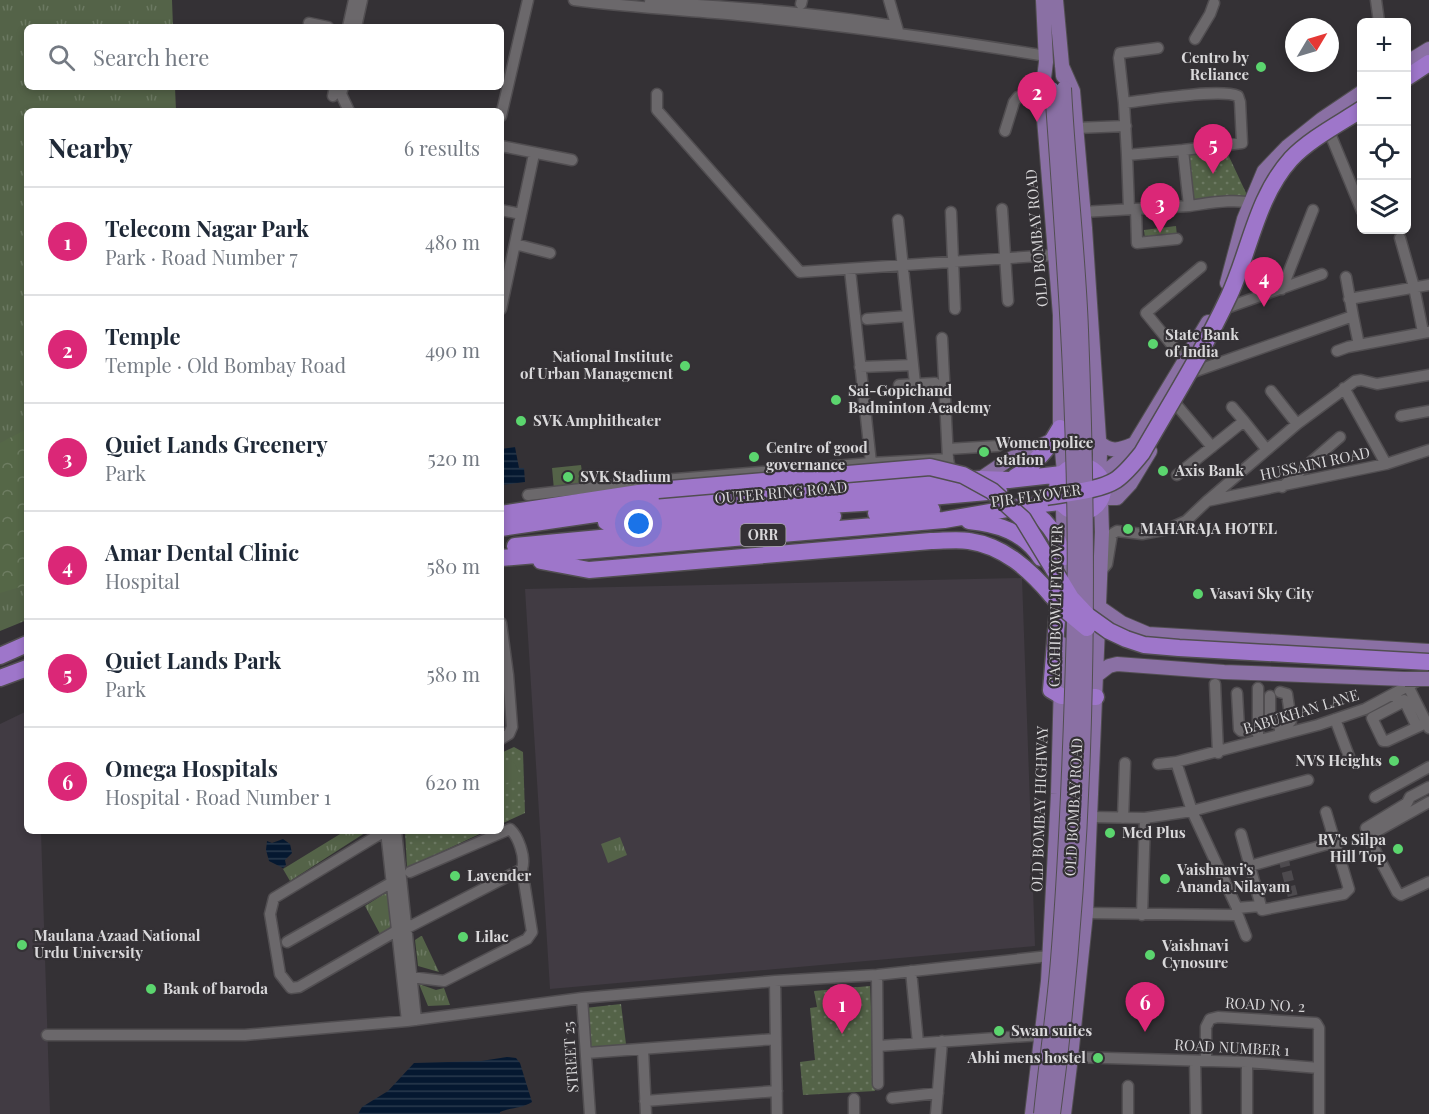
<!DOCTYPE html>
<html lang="en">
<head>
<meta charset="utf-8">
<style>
	:root { --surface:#fff; --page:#f6f6f7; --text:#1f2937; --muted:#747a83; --line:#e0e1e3; --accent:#db2777 }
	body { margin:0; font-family:"Playfair Display",serif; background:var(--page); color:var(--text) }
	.controls { position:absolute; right:18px; top:18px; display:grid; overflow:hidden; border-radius:9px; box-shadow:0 3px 9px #0003 }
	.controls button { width:54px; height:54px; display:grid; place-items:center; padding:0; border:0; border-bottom:2px solid var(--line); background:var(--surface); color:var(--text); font:30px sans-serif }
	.compass { position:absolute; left:1285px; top:18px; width:54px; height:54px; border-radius:50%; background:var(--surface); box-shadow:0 3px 9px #0003; rotate:52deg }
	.you { position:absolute; left:639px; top:524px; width:21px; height:21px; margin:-15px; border:4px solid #fff; border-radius:50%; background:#1a73e8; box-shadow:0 0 0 9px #1a73e833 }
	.badge { display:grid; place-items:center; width:39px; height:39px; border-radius:50%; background:var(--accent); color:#fff; font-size:20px; font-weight:700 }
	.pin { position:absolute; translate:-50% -50px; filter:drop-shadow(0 2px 3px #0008) }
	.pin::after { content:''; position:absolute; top:32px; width:21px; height:18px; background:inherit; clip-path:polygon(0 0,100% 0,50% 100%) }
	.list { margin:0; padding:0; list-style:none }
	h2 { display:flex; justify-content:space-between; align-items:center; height:78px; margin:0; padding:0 24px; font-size:26px }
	h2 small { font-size:20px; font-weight:400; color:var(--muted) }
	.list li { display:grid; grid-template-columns:39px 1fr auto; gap:18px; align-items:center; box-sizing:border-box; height:108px; padding:0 24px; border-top:2px solid var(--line) }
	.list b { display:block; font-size:22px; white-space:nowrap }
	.list p { margin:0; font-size:20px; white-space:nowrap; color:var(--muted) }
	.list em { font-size:20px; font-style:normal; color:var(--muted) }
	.icon { flex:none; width:33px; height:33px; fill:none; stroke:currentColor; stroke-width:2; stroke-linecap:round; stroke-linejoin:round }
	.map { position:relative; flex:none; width:1429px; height:1114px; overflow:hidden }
	.search { position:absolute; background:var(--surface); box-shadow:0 3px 9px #0003; left:24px; top:24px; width:480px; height:66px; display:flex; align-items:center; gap:15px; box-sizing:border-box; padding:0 21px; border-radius:9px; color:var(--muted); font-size:22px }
	.panel { position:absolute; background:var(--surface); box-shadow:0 3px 9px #0003; left:24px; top:108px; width:480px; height:726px; border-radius:9px }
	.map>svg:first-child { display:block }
	.built { fill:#413b43 }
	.grass { fill:url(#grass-tufts) }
	.forest { fill:url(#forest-crowns) }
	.park { fill:url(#park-dots) }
	.pitch { fill:#546348 }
	.water { fill:url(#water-rules) }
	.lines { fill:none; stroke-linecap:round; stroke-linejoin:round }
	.minor-tunnel { stroke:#4d4a4e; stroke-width:10; stroke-dasharray:10 5; stroke-linecap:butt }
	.minor-casing { stroke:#514e51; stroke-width:13 }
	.major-casing { stroke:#514e51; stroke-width:16 }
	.highway-casing { stroke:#514e51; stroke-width:19 }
	.minor { stroke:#6b686b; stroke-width:10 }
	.major { stroke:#8a70a4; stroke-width:14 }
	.highway { stroke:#9e76ca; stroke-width:16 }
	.major-bridge-casing { stroke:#514e51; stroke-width:16; stroke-linecap:butt }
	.highway-bridge-casing { stroke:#514e51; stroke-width:19; stroke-linecap:butt }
	.major-bridge { stroke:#8a70a4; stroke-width:14 }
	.highway-bridge { stroke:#9e76ca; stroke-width:16 }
	.poi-dot { fill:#5bd56e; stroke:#343135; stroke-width:2 }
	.labels { text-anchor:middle; stroke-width:4.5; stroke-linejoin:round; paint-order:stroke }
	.shield { fill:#343135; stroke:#a8a6a8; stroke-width:1.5 }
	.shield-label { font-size:14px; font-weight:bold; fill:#d9d8da }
	.poi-label { font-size:15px; font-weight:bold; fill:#d9d8da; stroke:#343135; text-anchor:start }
	.street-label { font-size:15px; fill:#d9d8da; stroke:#343135 }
</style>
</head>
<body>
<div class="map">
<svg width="1429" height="1114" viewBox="0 0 1429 1114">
	<defs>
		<pattern id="grass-tufts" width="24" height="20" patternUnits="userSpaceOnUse" patternTransform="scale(1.5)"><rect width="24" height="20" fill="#546348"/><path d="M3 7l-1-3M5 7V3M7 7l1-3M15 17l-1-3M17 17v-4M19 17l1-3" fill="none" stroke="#6c7962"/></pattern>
		<pattern id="forest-crowns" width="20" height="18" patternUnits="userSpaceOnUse" patternTransform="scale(1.5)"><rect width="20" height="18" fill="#556747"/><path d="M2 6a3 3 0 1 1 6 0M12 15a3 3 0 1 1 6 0" fill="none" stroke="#6d7c61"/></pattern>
		<pattern id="park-dots" width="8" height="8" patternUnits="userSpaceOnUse" patternTransform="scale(1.5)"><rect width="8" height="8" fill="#546348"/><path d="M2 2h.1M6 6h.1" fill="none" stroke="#6c7962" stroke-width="1.8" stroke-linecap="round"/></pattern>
		<pattern id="water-rules" width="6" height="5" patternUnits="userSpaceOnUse" patternTransform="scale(1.5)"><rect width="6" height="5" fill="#051830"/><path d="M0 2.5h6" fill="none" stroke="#29394d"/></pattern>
	</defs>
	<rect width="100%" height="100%" fill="#343135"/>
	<!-- built -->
	<path class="built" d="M1022,578L1035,946L550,989L525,589Z
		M27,711V831H41L50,1114H0V724Z"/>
	<!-- grass -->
	<path class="grass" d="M0,0H172L173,27H27V87H175L176,111H27V620L0,631Z
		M345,831H368L290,881L283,869Z
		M620,837L627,855L608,863L601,844Z
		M387,892L391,927L380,934L365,906Z
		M421,936H422L439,972L418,966L415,940Z
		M419,984L436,990L444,988L450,1005L428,1006Z"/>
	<!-- forest -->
	<path class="forest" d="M27,429V585L0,593V443Z"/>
	<!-- park -->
	<path class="park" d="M1225,148L1248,197L1191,202L1187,152Z
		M1176,226L1177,236L1145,239L1144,230Z
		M514,747L523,752L525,813L501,824V753Z
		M405,831H486L407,868Z
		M870,986L875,1091L803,1095L800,1062L815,1060L810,1008L817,1007L814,991Z
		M621,1004L626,1044L588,1048L585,1008Z"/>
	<!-- pitch -->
	<path class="pitch" d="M581,465L584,486L554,490L552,468Z
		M513,761L521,776L501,786V767Z"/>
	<!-- water -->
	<path class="water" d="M515,447L519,468H524L525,482L503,485L501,449Z
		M283,839L290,844L292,853L285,860L286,865L283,868L269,861L266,850L267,841L272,843Z
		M507,1057L516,1058L520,1063L532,1102C521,1109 511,1107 500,1112V1114H358L362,1107L388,1091L414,1063L481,1061Z"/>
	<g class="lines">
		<!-- minor-tunnel -->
		<path class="minor-tunnel" d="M1283,857L1295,905"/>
		<defs>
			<path id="minor" d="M574,0C628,7 683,10 738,15C841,25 943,39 1046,56
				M889,0L898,31
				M1376,0L1379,22
				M650,2C732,7 814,12 894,26
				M801,4L802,0
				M309,23L328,27
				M348,27L354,0
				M356,27L362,0
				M1195,39L1210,14L1214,3
				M1158,48L1120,53L1119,58L1124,103L1127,155L1183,150L1189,206L1136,209L1137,243L1177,239
				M343,87L341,94L349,111
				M657,94V110L800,272L1054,255
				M333,96L335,87
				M1124,103C1148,100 1220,88 1238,96L1240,102L1242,143L1183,150
				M501,116L528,0
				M1076,128L1126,126
				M1005,131L1014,102L1018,97L1042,94
				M1331,136L1362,211
				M501,146L572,160
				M1127,155L1129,209
				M1189,206C1211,203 1235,198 1257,204
				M1002,209L1008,301
				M501,210L521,214
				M951,212L955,309
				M1083,212L1134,209
				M898,220L915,384
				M1400,238L1414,287L1423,332
				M515,244L550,253
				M1282,289L1313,210
				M1349,299L1429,285
				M1229,307L1322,274
				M501,309L534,154
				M1353,316L1359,345
				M867,319L908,316
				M942,338L948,459
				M1337,351L1348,347L1428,332
				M1185,361L1146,313L1201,267
				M860,367L913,365
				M1193,372L1353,316L1346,277
				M899,385L935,383
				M1344,388L1386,464
				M1271,391L1297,424
				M1175,403L1212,447
				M1232,407L1244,421
				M1401,416L1429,411
				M948,449L998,446
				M871,463L948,459L949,464
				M1177,475L1244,421L1267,450
				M1282,487L1340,437
				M528,495L651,481L871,463L850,270
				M1207,501L1386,464L1429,450
				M1102,570L1107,564L1112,534L1117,531L1142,534L1168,529L1186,521L1206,502L1297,424L1355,381L1361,380L1377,384L1429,375
				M501,623L508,675L512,727L509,734L501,739
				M1215,684L1218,753
				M1408,686L1429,728
				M1258,688V735
				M1237,693L1239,729L1241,731L1259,728
				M1395,693L1399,704L1372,718L1383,741H1387L1426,723
				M1270,696V721L1280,725
				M1404,700L1417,727
				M1335,719L1350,759
				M1280,735V725L1289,723L1291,721L1287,694L1280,692
				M1176,762L1318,725L1365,709L1421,679
				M1158,764L1176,762L1192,811L1237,908V913L1246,936
				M1375,797L1429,767
				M1429,802L1372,834L1369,839L1397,892L1401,895L1429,882
				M1091,817L1145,818L1192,811L1308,780
				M1123,818L1125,763
				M1366,828L1407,803L1410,797L1429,787
				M385,831L274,898L270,914L280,974L291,988L299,987L398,930L407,928L522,869L532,932L527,939L444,981L402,976
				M386,831L407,1021
				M396,831L416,1020
				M1241,834L1262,910L1344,894L1349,889L1326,812
				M1250,866L1335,842
				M410,872L510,829C518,836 526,857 522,869
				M1237,908L1260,906
				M1086,913L1233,915L1237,913
				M1142,915L1145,818
				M287,942L396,880
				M911,971L918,1043
				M877,975L878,1084
				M775,981L777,1114
				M582,998L590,1114
				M47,1035H245L407,1021L582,998L775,981L877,975L1049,956
				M878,1046L1042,1035
				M643,1049L646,1114
				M586,1053L776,1039
				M1071,1057L1247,1062L1319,1068
				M1195,1061L1196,1114
				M1206,1061V1027L1210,1019L1218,1017L1316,1023L1319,1028V1114
				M892,1098L938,1093
				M645,1101L777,1091
				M854,1114V1099
				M936,1114L942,1041
				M1128,1114V1086
				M1247,1114V1062"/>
			<path id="major" d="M1043,0L1046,62L1042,94L1060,315V428L1064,473
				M1056,0L1063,76
				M1406,63L1429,49
				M1062,66L1073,91L1085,228L1100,454L1099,475
				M1227,283L1244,219L1264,171L1287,147L1322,119L1362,92
				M1099,442C1110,453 1120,450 1134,444
				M1100,476L1125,456L1135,443L1208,322
				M980,479L1008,460L1053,440
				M1102,498H1117L1130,484L1150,451
				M1063,505L1064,588
				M1099,607L1122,623L1148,634L1429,651
				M1096,676L1109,666L1117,664L1224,672L1405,679
				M1032,1114L1048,981L1058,794L1062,644
				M1064,1114L1071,1057L1086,913L1102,532L1101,501"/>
			<path id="highway" d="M1406,78L1429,63
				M1057 489a23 23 0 1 1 46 0a23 23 0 1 1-46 0Z
				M1015,477C1035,464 1049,449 1060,428
				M1024,506C1046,518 1057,534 1064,557
				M876,513L932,510
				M501,514L658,490
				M969,521C999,524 1024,532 1041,558
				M606,522L776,508L862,503L999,491
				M501,528L664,504L818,490L980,479L1009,480L1062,474
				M515,546L833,516
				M501,558L944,520L1024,506L1060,502
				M541,561L589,570L931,541C943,541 957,539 969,541C1004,546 1030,570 1052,596
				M1055,590L1058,609L1051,690L1061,696L1096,697
				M0,656L27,644
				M0,678L27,668"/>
		</defs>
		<!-- minor casing -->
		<use href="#minor" class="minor-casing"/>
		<!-- major casing -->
		<use href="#major" class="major-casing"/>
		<!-- highway casing -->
		<use href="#highway" class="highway-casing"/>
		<!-- minor -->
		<use href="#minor" class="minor"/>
		<!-- major -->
		<use href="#major" class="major"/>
		<!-- highway -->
		<use href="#highway" class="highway"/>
		<defs>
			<path id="major-bridge" d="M1405,679H1429
				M1041,1114C1046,1063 1054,1011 1058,960C1067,849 1071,737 1074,625C1078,446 1065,268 1052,89
				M1053,1114C1088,855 1091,591 1081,330C1078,249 1068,169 1064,88"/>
			<path id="highway-bridge" d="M658,490L930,467L963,475L992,491L1023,519L1071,598L1088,616L1109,631L1126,639L1144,645L1179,648L1429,662
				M1046,497C1065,493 1099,491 1116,480C1126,473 1134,463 1142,453C1172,401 1204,350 1229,296C1250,251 1256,198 1291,159C1310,139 1339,124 1362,109
				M1052,596L1069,613L1087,628"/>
		</defs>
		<!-- major-bridge casing -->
		<use href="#major-bridge" class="major-bridge-casing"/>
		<!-- highway-bridge casing -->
		<use href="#highway-bridge" class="highway-bridge-casing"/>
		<!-- major-bridge -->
		<use href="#major-bridge" class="major-bridge"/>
		<!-- highway-bridge -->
		<use href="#highway-bridge" class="highway-bridge"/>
	</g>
	<!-- markers -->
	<g class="poi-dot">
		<circle cx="1261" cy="67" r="6"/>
		<circle cx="1153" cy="344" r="6"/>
		<circle cx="685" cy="366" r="6"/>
		<circle cx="836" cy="400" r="6"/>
		<circle cx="521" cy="421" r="6"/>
		<circle cx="984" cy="452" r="6"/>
		<circle cx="754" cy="457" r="6"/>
		<circle cx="1163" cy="471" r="6"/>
		<circle cx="568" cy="477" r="6"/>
		<circle cx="1128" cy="529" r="6"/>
		<circle cx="1198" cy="594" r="6"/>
		<circle cx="1394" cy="761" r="6"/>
		<circle cx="1110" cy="833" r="6"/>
		<circle cx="1398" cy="849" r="6"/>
		<circle cx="455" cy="876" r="6"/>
		<circle cx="1165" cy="879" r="6"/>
		<circle cx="463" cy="937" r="6"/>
		<circle cx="22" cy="945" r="6"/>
		<circle cx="1150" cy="955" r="6"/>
		<circle cx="151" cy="989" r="6"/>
		<circle cx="999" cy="1031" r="6"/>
		<circle cx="1098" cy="1058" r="6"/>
	</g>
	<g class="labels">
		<!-- shield labels -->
		<rect class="shield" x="740.5" y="524" width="45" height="22" rx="4.5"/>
		<g class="shield-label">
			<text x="763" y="540">ORR</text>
		</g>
		<!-- poi labels -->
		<g class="poi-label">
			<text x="1249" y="63" text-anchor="end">Centro by<tspan x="1249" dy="17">Reliance</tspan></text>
			<text x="1165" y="340">State Bank<tspan x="1165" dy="17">of India</tspan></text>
			<text x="673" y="362" text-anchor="end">National Institute<tspan x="673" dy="17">of Urban Management</tspan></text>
			<text x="848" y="396">Sai-Gopichand<tspan x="848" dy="17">Badminton Academy</tspan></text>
			<text x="533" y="426">SVK Amphitheater</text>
			<text x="996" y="448">Women police<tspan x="996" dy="17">station</tspan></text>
			<text x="766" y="453">Centre of good<tspan x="766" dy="17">governance</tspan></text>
			<text x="1175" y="476">Axis Bank</text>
			<text x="580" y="482">SVK Stadium</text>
			<text x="1140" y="534">MAHARAJA HOTEL</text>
			<text x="1210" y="599">Vasavi Sky City</text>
			<text x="1382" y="766" text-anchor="end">NVS Heights</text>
			<text x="1122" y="838">Med Plus</text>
			<text x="1386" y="845" text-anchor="end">RV's Silpa<tspan x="1386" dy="17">Hill Top</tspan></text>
			<text x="1177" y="875">Vaishnavi's<tspan x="1177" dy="17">Ananda Nilayam</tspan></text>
			<text x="467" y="881">Lavender</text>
			<text x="34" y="941">Maulana Azaad National<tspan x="34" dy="17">Urdu University</tspan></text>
			<text x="475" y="942">Lilac</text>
			<text x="1162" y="951">Vaishnavi<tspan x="1162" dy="17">Cynosure</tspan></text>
			<text x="163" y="994">Bank of baroda</text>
			<text x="1011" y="1036">Swan suites</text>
			<text x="1086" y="1063" text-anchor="end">Abhi mens hostel</text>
		</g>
		<!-- street labels -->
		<g class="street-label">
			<text transform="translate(1037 238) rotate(-95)" y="5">OLD BOMBAY ROAD</text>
			<text transform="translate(1315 464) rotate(-12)" y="5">HUSSAINI ROAD</text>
			<text transform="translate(781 493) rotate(-5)" y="5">OUTER RING ROAD</text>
			<text transform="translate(1036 496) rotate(-8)" y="5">PJR FLYOVER</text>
			<text transform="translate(1056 606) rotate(-89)" y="5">GACHIBOWLI FLYOVER</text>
			<text transform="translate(1301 712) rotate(-17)" y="5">BABUKHAN LANE</text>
			<text transform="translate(1074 807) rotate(-87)" y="5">OLD BOMBAY ROAD</text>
			<text transform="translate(1040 809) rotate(-88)" y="5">OLD BOMBAY HIGHWAY</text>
			<text transform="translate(1265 1005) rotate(3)" y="5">ROAD NO. 2</text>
			<text transform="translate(1232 1048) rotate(3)" y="5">ROAD NUMBER 1</text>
			<text transform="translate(571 1057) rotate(-94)" y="5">STREET 25</text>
		</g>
	</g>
</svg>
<div class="controls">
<button>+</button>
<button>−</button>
<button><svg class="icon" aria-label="locate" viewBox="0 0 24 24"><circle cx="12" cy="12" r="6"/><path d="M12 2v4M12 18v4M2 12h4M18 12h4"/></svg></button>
<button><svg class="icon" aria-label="layers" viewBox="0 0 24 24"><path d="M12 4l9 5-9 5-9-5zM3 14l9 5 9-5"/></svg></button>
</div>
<svg class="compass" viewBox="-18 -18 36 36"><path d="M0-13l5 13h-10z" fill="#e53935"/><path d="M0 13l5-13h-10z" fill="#747a83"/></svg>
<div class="you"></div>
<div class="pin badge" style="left:842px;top:1034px">1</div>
<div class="pin badge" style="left:1037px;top:122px">2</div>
<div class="pin badge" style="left:1160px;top:233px">3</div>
<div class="pin badge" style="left:1264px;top:307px">4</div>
<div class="pin badge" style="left:1213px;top:174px">5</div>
<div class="pin badge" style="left:1145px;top:1032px">6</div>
<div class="search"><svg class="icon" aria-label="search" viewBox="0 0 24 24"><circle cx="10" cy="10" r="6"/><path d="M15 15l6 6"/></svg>Search here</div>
<section class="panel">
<h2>Nearby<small>6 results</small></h2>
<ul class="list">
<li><span class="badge">1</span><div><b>Telecom Nagar Park</b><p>Park · Road Number 7</p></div><em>480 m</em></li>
<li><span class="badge">2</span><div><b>Temple</b><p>Temple · Old Bombay Road</p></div><em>490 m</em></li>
<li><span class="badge">3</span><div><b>Quiet Lands Greenery</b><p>Park</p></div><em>520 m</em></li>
<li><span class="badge">4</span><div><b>Amar Dental Clinic</b><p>Hospital</p></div><em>580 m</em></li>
<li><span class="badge">5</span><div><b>Quiet Lands Park</b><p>Park</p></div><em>580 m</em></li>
<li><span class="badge">6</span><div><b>Omega Hospitals</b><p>Hospital · Road Number 1</p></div><em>620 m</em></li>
</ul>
</section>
</div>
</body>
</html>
